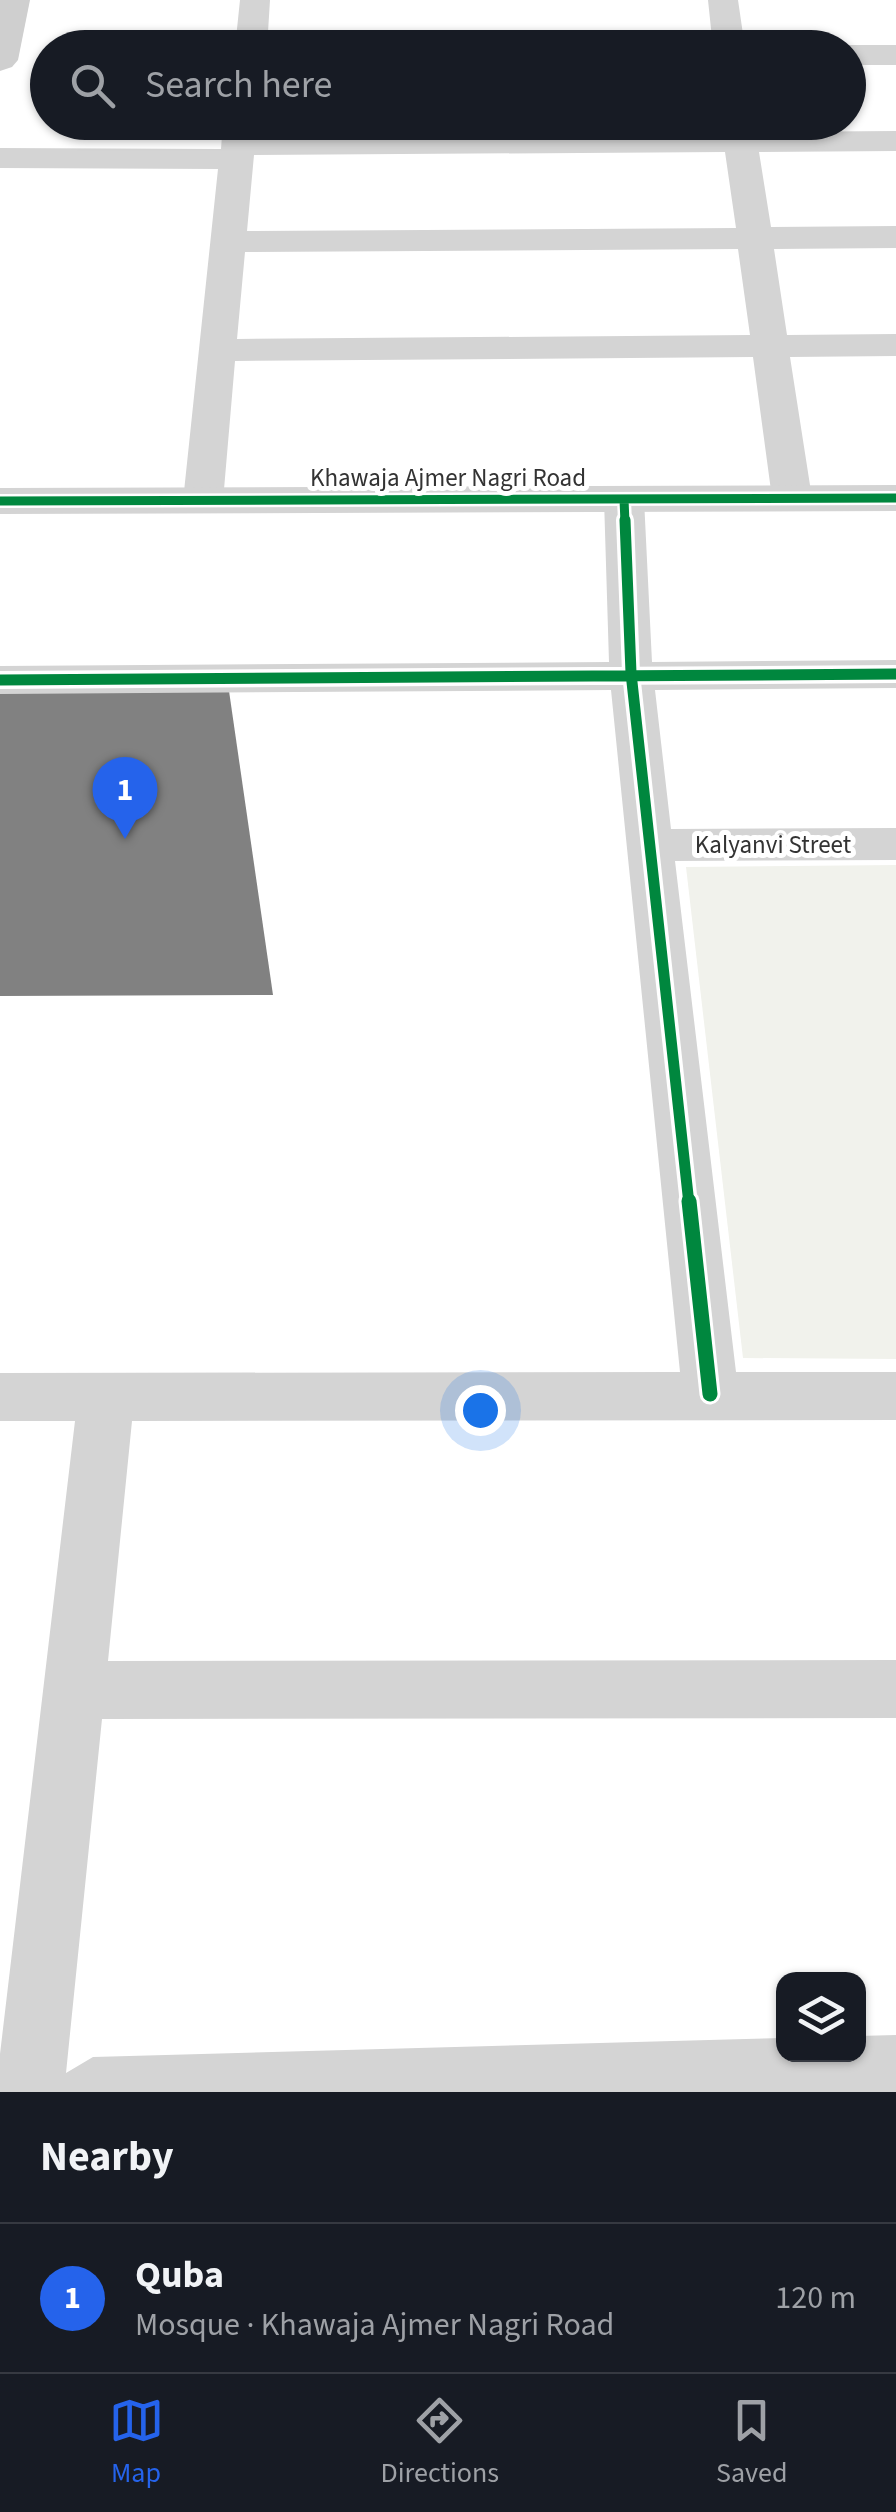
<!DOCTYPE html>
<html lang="en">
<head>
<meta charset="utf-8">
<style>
	:root { --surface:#171b24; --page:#242831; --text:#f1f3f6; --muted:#9ea1a6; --line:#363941; --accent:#2563eb }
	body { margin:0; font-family:"Source Sans 3",sans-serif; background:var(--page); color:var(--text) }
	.controls { position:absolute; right:30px; bottom:30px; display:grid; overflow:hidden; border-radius:20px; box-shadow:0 2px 8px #0004 }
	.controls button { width:90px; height:90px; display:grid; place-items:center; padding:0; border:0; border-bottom:2px solid var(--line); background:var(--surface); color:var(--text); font:50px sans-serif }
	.you { position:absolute; left:480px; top:1410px; width:35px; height:35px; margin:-25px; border:8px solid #fff; border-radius:50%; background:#1a73e8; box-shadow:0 0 0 15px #1a73e833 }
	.badge { display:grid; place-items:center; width:65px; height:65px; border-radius:50%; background:var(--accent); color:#fff; font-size:32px; font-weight:700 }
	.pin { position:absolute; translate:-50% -82px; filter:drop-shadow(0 2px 5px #0008) }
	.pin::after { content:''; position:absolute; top:52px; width:35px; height:30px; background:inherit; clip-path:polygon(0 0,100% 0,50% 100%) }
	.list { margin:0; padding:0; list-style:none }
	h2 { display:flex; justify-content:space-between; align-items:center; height:130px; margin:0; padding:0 40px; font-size:42px }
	h2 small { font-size:32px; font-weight:400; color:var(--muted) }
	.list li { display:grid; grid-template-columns:65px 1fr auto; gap:30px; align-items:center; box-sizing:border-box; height:150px; padding:0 40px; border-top:2px solid var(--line) }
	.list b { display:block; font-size:38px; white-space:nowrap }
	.list p { margin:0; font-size:32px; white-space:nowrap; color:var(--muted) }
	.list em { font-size:32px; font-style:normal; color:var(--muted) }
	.icon { flex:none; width:55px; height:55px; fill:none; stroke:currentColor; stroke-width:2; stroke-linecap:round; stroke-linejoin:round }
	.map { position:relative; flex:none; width:896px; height:2092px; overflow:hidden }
	.search { position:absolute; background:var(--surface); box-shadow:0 2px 8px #0004; left:30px; right:30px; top:30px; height:110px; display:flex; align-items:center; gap:25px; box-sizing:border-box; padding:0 35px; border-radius:55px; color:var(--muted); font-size:38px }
	.sheet { height:280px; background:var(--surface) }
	nav { display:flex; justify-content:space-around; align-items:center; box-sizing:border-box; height:140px; border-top:2px solid var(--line); background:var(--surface); font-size:28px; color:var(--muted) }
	nav a { display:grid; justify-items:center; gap:5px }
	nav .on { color:var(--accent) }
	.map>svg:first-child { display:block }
	.green { fill:#f1f2ec }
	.building { fill:#818181 }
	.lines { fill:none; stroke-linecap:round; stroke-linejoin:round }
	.minor { fill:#d4d4d4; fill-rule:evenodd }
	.tertiary { fill:#d4d4d4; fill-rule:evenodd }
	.secondary { fill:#cfcfcf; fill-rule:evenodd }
	.cycleway-far2-casing { stroke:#fff; stroke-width:14 }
	.cycleway-far1-casing { stroke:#fff; stroke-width:18 }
	.cycleway-casing { stroke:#fff; stroke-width:21 }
	.cycleway-far2 { stroke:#00873e; stroke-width:9 }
	.cycleway-far1 { stroke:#00873e; stroke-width:11 }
	.cycleway { stroke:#00873e; stroke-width:15 }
	.labels { text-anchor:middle; stroke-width:10; stroke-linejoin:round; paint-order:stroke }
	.street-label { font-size:25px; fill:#333; stroke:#fff }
</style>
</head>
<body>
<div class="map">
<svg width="896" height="2092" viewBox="0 0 896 2092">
	<rect width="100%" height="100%" fill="#fff"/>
	<!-- green -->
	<path class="green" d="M896,865V1359L743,1358L686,867Z"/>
	<!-- building -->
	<path class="building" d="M0,682L228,684L273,995L0,996Z"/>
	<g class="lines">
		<!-- minor -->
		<path class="minor" d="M240,0H270L267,48H235Z
			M708,0H738L745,48H713Z
			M848,45H896V65H848V48H840Z
			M223,122H257L255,135L723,132L721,122H755L756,132L896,131V151L759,152L771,227L896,226V248L774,249L787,335L896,334V356L790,357L812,498L806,507L792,510L778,507L772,498L753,357L235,361L223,501L217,510L203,513L189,510L183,501L218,169L0,168V148L221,149ZM725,152L736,228L247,231L254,155ZM738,249L750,335L237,339L245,252Z
			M624,487L638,490L644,499L652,662L896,660V688L655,690L671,829L896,828V860L675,861L736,1372H896V1420L132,1421L108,1661L896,1660V1718L102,1719L66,2073L93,2057L784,2038V2054H858V2036L896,2035V2092H0V2054L75,1421H0V1373L680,1372L611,690L0,694V666L609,662L604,499L610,490Z"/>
		<!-- tertiary -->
		<path class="tertiary" d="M896,485V511L0,514V488Z"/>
		<!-- secondary -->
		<path class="secondary" d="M0,0H30L18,60L12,67L0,71Z"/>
		<defs>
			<path id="cycleway-far2" d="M624,499L625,523
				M0,501L896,498"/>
			<path id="cycleway-far1" d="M625,520L631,673L689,1204
				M0,680L896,674"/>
			<path id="cycleway" d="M689,1201L710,1394"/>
		</defs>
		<!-- cycleway-far2 casing -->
		<use href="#cycleway-far2" class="cycleway-far2-casing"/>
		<!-- cycleway-far1 casing -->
		<use href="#cycleway-far1" class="cycleway-far1-casing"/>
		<!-- cycleway casing -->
		<use href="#cycleway" class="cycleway-casing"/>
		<!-- cycleway-far2 -->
		<use href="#cycleway-far2" class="cycleway-far2"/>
		<!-- cycleway-far1 -->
		<use href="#cycleway-far1" class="cycleway-far1"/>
		<!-- cycleway -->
		<use href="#cycleway" class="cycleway"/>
	</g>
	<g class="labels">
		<!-- street labels -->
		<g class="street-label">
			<text x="448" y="486">Khawaja Ajmer Nagri Road</text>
			<text x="773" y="853">Kalyanvi Street</text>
		</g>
	</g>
</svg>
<div class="controls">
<button><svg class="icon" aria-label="layers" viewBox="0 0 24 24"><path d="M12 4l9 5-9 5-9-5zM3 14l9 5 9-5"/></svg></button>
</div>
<div class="you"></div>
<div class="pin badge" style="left:125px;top:839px">1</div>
<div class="search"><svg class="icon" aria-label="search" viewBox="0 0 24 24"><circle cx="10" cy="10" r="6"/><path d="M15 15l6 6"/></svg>Search here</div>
</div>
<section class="sheet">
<h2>Nearby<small></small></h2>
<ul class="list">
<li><span class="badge">1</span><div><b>Quba</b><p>Mosque · Khawaja Ajmer Nagri Road</p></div><em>120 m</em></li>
</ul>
</section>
<nav>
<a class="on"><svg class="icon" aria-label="map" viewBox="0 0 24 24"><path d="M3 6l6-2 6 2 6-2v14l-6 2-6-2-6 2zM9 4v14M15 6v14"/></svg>Map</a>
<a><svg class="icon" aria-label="directions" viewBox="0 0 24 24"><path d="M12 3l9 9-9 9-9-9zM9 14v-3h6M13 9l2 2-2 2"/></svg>Directions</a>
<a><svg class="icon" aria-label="saved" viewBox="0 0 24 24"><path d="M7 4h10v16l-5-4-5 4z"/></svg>Saved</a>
</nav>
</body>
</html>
